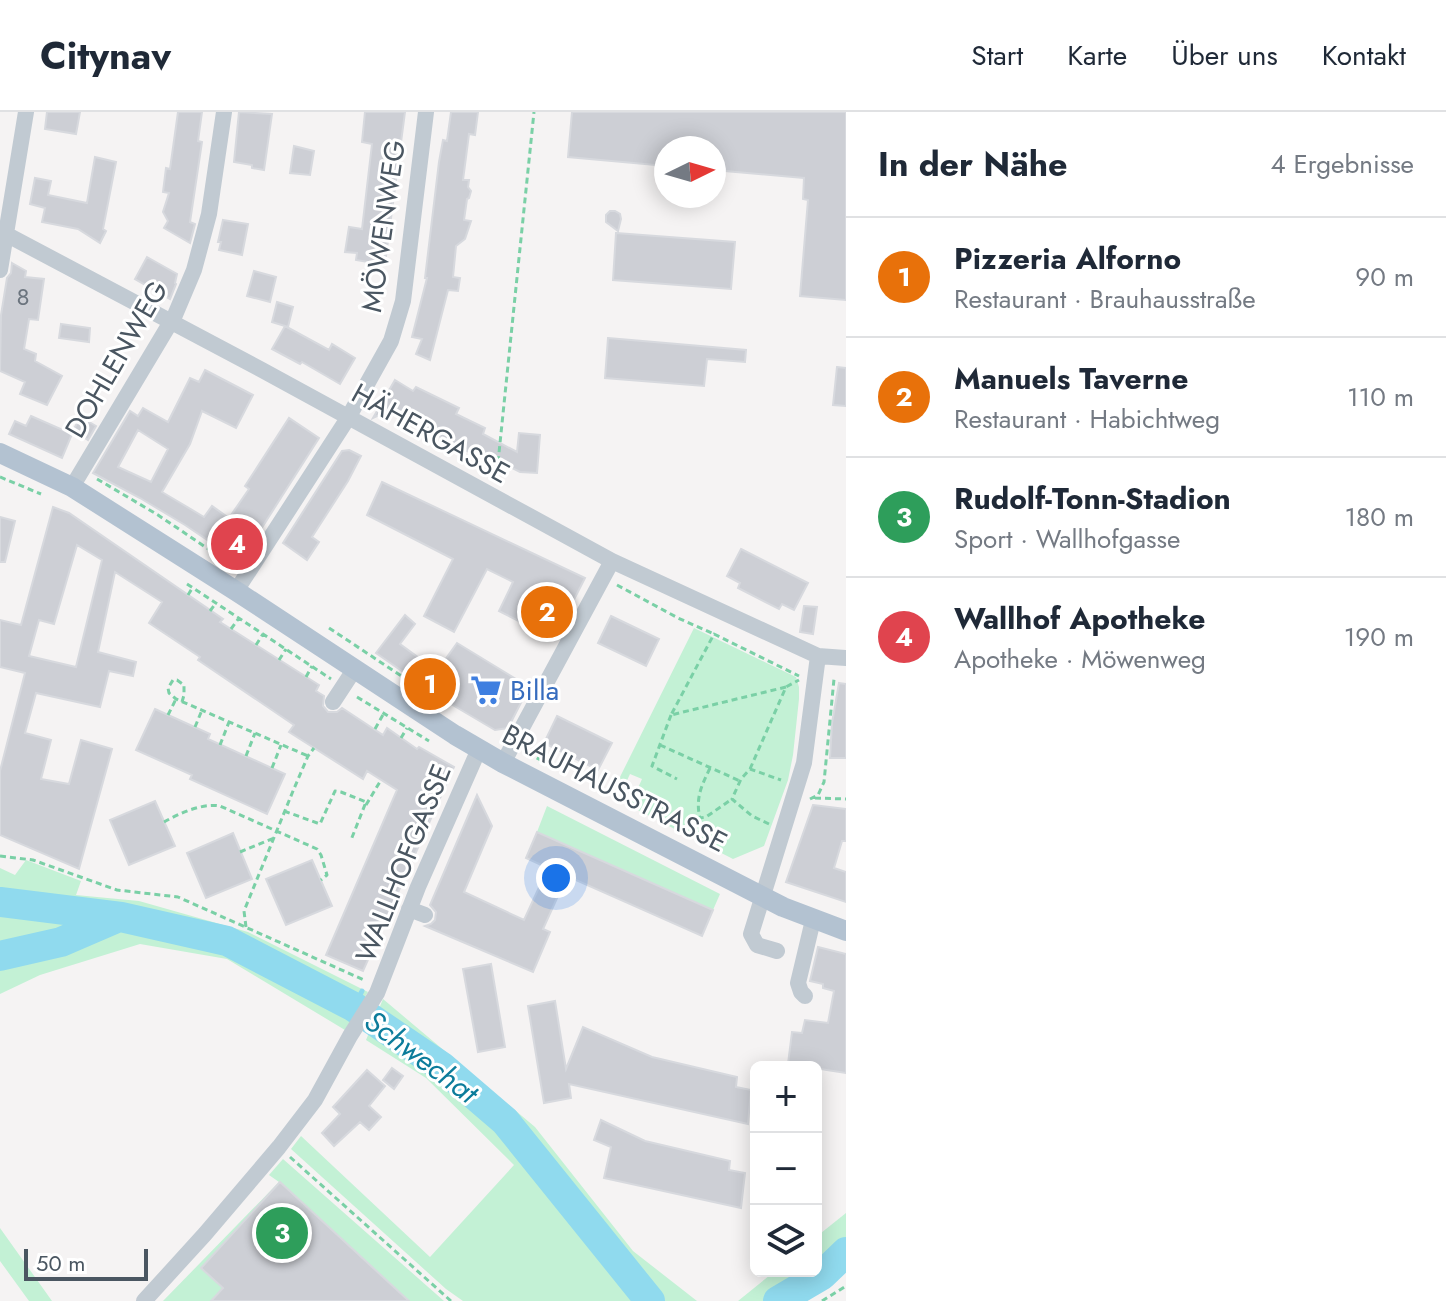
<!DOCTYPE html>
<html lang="de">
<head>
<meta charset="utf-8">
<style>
	:root { --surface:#fff; --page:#f2f2f3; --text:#1f2937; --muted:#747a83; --line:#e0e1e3; --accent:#1a73e8 }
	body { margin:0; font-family:Jost,sans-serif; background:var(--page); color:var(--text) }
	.controls { position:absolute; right:24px; bottom:24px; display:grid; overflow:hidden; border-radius:12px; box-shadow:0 4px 20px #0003 }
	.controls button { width:72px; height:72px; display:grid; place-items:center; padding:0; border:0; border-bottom:2px solid var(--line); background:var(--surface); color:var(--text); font:40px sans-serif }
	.compass { position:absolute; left:654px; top:24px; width:72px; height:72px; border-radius:50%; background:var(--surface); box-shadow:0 4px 20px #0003; rotate:85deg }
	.scale { position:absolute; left:24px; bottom:20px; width:124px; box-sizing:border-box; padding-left:8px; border:4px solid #4a5661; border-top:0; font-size:22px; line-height:28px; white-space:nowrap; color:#4a5661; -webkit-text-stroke:6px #fff; paint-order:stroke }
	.you { position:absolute; left:556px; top:766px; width:28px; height:28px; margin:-20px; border:6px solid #fff; border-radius:50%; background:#1a73e8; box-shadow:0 0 0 12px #1a73e833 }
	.badge { display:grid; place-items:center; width:52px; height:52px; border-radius:50%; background:var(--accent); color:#fff; font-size:26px; font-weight:700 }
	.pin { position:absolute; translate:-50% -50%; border:4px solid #fff; box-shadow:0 2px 8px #0006 }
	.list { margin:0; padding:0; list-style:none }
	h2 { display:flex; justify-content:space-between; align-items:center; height:104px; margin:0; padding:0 32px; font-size:34px }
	h2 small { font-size:26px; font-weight:400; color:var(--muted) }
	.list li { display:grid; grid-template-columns:52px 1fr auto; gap:24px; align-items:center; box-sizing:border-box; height:120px; padding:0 32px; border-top:2px solid var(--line) }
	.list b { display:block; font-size:30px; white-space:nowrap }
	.list p { margin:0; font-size:26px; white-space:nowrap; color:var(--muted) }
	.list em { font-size:26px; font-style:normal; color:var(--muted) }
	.icon { flex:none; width:44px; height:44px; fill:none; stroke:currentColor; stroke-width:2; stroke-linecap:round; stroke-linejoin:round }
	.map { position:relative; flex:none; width:846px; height:1189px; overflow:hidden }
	header { display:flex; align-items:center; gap:48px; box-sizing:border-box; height:112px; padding:0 40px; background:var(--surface); border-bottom:2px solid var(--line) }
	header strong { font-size:38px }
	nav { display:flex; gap:44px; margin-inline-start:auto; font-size:28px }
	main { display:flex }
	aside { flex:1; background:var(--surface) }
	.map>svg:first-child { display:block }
	.green { fill:#c3f1d5 }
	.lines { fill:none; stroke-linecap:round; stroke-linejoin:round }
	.stream { stroke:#90daee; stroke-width:5 }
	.river { stroke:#90daee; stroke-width:30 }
	.building { fill:#cdcfd5; stroke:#d7d9de; stroke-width:2; fill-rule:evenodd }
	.path { stroke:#7ad0a6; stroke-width:3; stroke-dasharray:6 4; stroke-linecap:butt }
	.minor { stroke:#c1cad2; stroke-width:16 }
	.major { stroke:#b3c2d1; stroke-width:20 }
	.labels { text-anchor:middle; stroke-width:6; stroke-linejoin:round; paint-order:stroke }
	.number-label { font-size:24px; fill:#6b747e }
	.street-label { font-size:28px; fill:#4a5661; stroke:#fff }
	.shop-label { font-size:28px; fill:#366cbe; stroke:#fff; text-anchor:start }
	.water-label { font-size:30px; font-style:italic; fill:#0c7c9b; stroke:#fff }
</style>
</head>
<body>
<header>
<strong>Citynav</strong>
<nav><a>Start</a><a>Karte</a><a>Über uns</a><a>Kontakt</a></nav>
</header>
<main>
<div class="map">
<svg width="846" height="1189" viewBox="0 0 846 1189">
	<rect width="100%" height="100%" fill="#f5f3f3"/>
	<!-- green -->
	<path class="green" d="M694,516L796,565L799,575V587L793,643L788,668L764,734L733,747L630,694L642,667L630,662L624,675L617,671Z
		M547,694L720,782L713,798L537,720Z
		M26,748L81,769L76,783L139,789L248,820L368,880L345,918L227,847L140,832L40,863L0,882V756L15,763Z
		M383,887L535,1015L633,1139L697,1189H463L446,1177L291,1037L301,1024L430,1145L514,1053L426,966L366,928Z
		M283,1047L444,1189H163L279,1070L269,1063Z
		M846,1101V1151L807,1189H734H738L775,1159H816V1125Z
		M0,1116L52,1189H29L0,1149Z"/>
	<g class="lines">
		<!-- stream -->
		<path class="stream" d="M354,895L362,879"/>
		<!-- river -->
		<path class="river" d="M0,790L121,805L227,829L354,895L442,955L505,1009L650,1189
			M0,844L61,830L119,805
			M778,1189L822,1163L846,1140"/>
	</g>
	<!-- building -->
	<path class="building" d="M47,0H80L76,22L45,17Z
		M178,0H202L198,29L202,30L190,110L195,112L190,131L164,116L168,109L163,100L169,81L163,80L166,56L170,57Z
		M239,0L272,2L264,58L252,56V53L234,50Z
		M365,0H405L386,144H381L380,152L356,148L357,141L345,140L349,115L362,117L372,32L362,30Z
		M451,0H478L475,23L469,22L463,68H469L468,75L471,79L469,86L467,87L464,108L471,109L465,127L456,134L453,165L460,166L458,179L448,178L430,248L416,242L422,227L412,225L427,166H425L439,50L443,28L447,29Z
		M572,0H846V188L800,184L808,88L803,87L804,66L714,58V36H666V54L568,45Z
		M294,34L314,39L310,63L290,61Z
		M95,45L116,50L103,117L106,119L100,131L78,117L42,110L45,96L30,92L35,66L51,69L48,83L87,91Z
		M610,99H615L620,102L621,107L618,119L606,110V103Z
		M223,108L248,112L242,143L219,138L221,130H218Z
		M616,121L735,130L731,177L613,168Z
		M147,145L177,162L175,171L176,172L170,187L135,167Z
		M12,151L26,159L25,165L44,167L38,208L29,207L24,237L36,242L35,249L62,264L47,293L20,282L25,270L0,259L1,203L7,166L11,161Z
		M254,159L276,165L270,190L247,184Z
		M277,190L293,195L288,215L272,210Z
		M61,212L90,216L89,230L59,226Z
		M285,214L329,238L332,232L355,246L340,272L302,250L300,252L272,237Z
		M608,226L746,238L745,250L707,247L704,274L605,266Z
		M837,255L846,256V294L833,293Z
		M205,258L253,283L236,316L202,299L190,332L162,380L204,405L212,394L229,406L249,377L245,374L289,306L319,326L240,450L185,413L140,386L93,361L130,299L138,304L143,296L168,310L190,266L199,270ZM138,318L168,337L151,370L118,355Z
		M395,268L413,279L416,275L459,296L456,302L485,316L483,322L517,340L519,321L540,323L537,361L520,360L475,337L473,342L390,298L373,306Z
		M31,304L72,322L62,346L9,322L15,309L26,314Z
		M81,305L96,314L88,328L73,318Z
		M349,338L361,344L348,369L312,425L319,430L307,448L283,431L342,339Z
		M382,370L585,466L554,527L499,499L513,470L487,457L454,520L424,504L453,447L367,403Z
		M53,395L69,401L223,507L220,510L319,573L316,579L324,584L323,594L328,600H337L342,596L383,623L387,616L417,637L419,635L454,655L363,859L326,843L397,678L367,659L363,667L289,620L294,613L198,548L200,545L149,511L162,490L115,460L98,540L136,550L133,564L109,559L100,595L36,581L25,621L51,628L41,667L69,672L81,628L112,637L79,757L0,723V659L25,561L0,555V508L21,513ZM77,433L102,448L76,555L29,544L39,508L54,512Z
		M0,405L15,409L5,450H0Z
		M741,437L808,471L794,498L782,492L779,497L738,476L740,471L727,464Z
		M804,494L817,495L813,522L800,520Z
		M405,503L415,512L400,532L437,559L457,531L529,575L508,616L495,618L439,585L376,541Z
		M611,504L659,527L646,554L598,531Z
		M839,571L846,572V646H830L832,611Z
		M155,597L210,622L208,627L285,662L267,702L190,667L192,663L136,638Z
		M557,604L612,631L598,658L544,631Z
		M477,683L492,714L464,780L524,808L548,756L526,746L537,720L713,798L702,824L567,764L543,817L550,820L533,860L425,814L431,812L435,808L436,800L430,793Z
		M155,689L175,734L129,753L110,708Z
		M813,693L846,697V729H842L834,756L846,760V790L786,770Z
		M233,721L252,767L206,786L187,741Z
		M312,748L332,794L286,813L266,767Z
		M818,835L846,842V961L788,952L792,920L802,921L805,908L828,911L834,879L823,876V872L810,869Z
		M491,852L505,935L478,940L463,857Z
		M555,889L566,957L583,915L652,945L737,965L736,975L751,978L748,1012L569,972L571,986L544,991L528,894Z
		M392,956L403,964L394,977L383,968Z
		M367,958L385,974L369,994L381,1005L369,1018L360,1010L334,1034L322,1021L340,1002L333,995Z
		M601,1008L645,1029L730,1049L729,1058L745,1061L741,1096L604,1066L611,1035L594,1028Z
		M280,1070L409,1189H211L223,1176L201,1156Z"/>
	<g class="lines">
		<!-- path -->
		<path class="path" d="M0,365L41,382
			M97,367L158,403L232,453
			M496,370L534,0
			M187,472L331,567
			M617,473L678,506L714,522
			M188,483L193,475
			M210,499L216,491
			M329,516L403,565
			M231,517L239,506
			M256,533L263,522
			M279,548L286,537
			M306,565L312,554
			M786,575L671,603L714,522L799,564
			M357,585L429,629
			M182,590L184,583V573L177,568H173L168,576L169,581L176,587L308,644
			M168,603L176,587
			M671,603L652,654L677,667
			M195,615L202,598
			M375,617L384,601
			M401,626L407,616
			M220,633L229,610
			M660,633L740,669
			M528,641L546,651
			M246,644L255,621
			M272,656L281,633
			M710,656C702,673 695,686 700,706L706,705L732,687
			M750,657L786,575L799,568
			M815,686L846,687
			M810,687L818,683L824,670L834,567
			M366,693L381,668
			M284,699L320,712L335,679L341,680L366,690L351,728
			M164,710C180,701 202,691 220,694L317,737L321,743L327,763L321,768
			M769,712L752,704L732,687L741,667L750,657L781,668
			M240,740L274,726
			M0,744L33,748L117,778L178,785L364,868
			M246,815L244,799L293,679L308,644L314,636
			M290,1045L451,1189
			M822,1189L846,1174"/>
		<!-- minor -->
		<path class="minor" d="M0,119L262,258L612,449L818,544L846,546
			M0,158L26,0
			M72,375L175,203L194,158L209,102L224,0
			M236,479L348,306L391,229L403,189L426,0
			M333,590L354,558
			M503,651L612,449
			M409,797L425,803
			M777,839L757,833L751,822L804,651L818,544
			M805,884L801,880L798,871L813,808
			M144,1189L205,1122L279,1035L315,988L350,924L377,881L418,775L479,637"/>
		<!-- major -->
		<path class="major" d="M0,341L72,375L236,479L455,623L503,651L783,795L846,819"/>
	</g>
	<!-- icons -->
	<defs>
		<symbol id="supermarket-bare" viewBox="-9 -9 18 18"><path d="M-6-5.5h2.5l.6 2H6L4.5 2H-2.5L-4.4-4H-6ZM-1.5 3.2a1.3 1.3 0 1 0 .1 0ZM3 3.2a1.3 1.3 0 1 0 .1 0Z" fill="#3f7fe0" stroke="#fff" stroke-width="2.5" paint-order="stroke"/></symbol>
	</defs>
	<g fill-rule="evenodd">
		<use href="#supermarket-bare" x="464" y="556" width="44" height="44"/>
	</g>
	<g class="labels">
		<!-- number labels -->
		<g class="number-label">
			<text x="23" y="193">8</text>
		</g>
		<!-- street labels -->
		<g class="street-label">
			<text transform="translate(383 114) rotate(-82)" y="10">MÖWENWEG</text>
			<text transform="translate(116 247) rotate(-60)" y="10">DOHLENWEG</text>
			<text transform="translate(431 321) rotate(29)" y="10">HÄHERGASSE</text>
			<text transform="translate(615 676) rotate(27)" y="10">BRAUHAUSSTRASSE</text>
			<text transform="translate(403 751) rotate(-68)" y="10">WALLHOFGASSE</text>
		</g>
		<!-- shop labels -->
		<g class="shop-label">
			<text x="510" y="588">Billa</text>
		</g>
		<!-- water labels -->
		<g class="water-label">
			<text transform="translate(421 945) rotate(37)" y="10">Schwechat</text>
		</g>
	</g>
</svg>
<div class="controls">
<button>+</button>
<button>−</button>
<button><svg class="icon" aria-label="layers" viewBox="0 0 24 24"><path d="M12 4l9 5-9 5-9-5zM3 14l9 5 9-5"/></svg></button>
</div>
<svg class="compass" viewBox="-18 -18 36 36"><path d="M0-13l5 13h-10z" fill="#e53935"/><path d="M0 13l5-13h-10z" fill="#747a83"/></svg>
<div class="scale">50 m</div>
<div class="you"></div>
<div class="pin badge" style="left:430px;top:572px;background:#e8710a">1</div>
<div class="pin badge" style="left:547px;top:500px;background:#e8710a">2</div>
<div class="pin badge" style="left:282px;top:1121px;background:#2e9e5b">3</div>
<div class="pin badge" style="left:237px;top:432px;background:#e0444e">4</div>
</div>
<aside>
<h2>In der Nähe<small>4 Ergebnisse</small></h2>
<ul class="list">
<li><span class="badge" style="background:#e8710a">1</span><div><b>Pizzeria Alforno</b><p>Restaurant · Brauhausstraße</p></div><em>90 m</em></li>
<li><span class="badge" style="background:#e8710a">2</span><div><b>Manuels Taverne</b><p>Restaurant · Habichtweg</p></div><em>110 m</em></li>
<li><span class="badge" style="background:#2e9e5b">3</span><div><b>Rudolf-Tonn-Stadion</b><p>Sport · Wallhofgasse</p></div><em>180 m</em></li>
<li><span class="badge" style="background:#e0444e">4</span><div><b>Wallhof Apotheke</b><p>Apotheke · Möwenweg</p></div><em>190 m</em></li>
</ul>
</aside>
</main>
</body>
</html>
